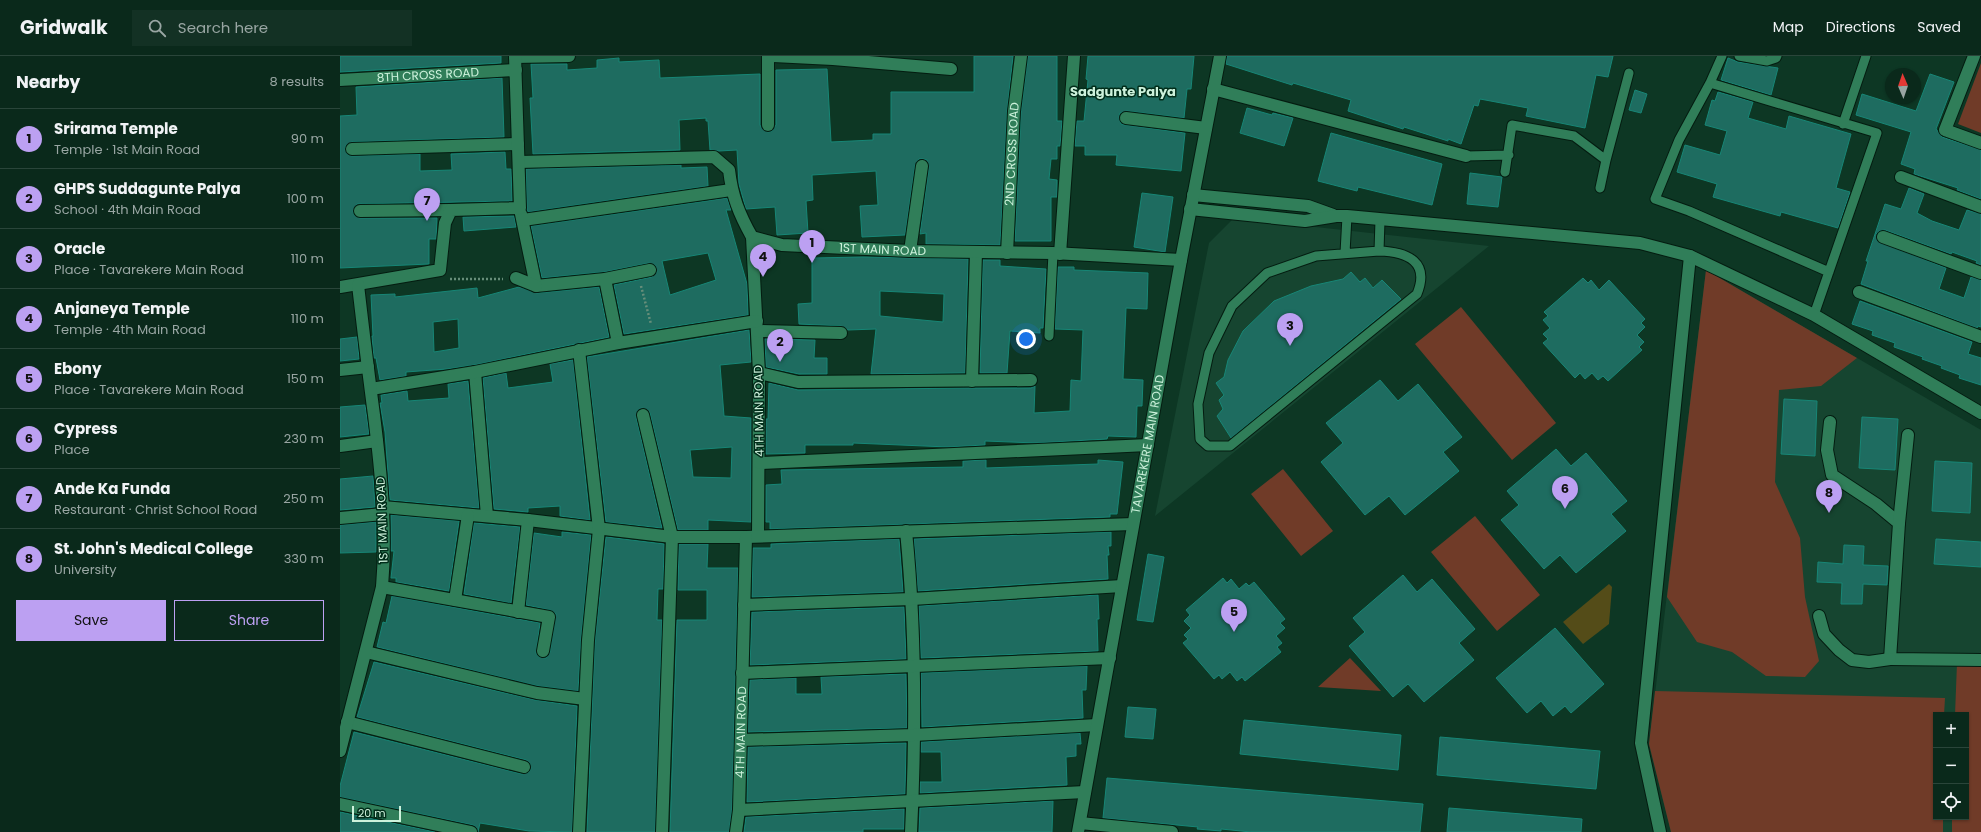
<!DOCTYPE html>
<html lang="en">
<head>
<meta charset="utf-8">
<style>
	:root { --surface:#0a291b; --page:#133124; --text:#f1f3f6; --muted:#99a6a3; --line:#2a453a; --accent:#bca0f2 }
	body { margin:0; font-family:Poppins,sans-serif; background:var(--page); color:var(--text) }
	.controls { position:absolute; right:12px; bottom:12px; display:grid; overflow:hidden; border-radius:0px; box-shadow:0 1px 3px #0004 }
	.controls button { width:36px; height:36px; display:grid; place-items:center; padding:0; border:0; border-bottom:1px solid var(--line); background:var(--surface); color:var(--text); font:20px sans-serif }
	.compass { position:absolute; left:1545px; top:12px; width:36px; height:36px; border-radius:50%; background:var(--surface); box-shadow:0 1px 3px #0004; rotate:358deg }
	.scale { position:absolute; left:12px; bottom:10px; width:49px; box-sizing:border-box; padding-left:4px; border:2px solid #cdf2dc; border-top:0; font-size:11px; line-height:14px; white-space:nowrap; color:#cdf2dc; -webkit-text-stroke:3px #012d1a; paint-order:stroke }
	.you { position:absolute; left:686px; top:283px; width:14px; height:14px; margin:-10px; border:3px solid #fff; border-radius:50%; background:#1a73e8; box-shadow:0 0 0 6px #1a73e833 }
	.badge { display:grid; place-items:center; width:26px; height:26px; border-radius:50%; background:var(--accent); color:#111; font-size:13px; font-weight:700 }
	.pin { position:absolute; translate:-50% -33px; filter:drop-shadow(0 1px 2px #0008) }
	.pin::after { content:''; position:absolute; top:21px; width:14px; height:12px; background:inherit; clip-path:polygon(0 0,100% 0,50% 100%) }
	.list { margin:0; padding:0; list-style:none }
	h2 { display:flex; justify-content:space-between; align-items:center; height:52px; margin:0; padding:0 16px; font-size:17px }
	h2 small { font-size:13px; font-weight:400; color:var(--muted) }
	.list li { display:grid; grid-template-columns:26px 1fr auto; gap:12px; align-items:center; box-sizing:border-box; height:60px; padding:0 16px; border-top:1px solid var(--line) }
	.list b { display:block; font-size:15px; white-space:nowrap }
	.list p { margin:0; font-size:13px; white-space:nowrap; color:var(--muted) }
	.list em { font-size:13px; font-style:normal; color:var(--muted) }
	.actions { display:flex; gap:8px; padding:12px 16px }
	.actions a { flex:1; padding:9px 0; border:1px solid var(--accent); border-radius:0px; text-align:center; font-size:14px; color:var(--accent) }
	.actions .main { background:var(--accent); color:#111 }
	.icon { flex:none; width:22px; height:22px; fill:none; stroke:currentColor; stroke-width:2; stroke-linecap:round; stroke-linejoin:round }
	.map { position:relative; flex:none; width:1641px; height:776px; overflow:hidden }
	header { display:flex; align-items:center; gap:24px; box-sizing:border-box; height:56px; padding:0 20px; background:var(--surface); border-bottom:1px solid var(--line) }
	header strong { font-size:19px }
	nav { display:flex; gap:22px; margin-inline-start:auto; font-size:14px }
	.search { width:280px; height:36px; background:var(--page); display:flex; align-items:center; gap:10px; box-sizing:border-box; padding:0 14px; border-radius:0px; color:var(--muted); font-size:15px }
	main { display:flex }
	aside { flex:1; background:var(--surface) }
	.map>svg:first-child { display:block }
	.built { fill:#164530; fill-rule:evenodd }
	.green { fill:#703b28 }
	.water { fill:#544c18 }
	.building { fill:#1e6c60; stroke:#178676; fill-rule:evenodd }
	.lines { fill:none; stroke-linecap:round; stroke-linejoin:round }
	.lane-casing { stroke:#041c10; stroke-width:11 }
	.street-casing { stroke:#041c10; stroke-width:14 }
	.secondary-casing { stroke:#041c10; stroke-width:14 }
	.path { stroke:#678e7a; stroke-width:2.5; stroke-dasharray:2 2; stroke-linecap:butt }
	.lane { stroke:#307e59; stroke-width:9 }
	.street { stroke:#307e59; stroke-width:12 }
	.secondary { stroke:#307e59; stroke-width:12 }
	.labels { text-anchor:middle; stroke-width:3; stroke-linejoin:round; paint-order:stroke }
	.street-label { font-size:12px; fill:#cdf2dc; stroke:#012d1a }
	.neighbourhood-label { font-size:13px; font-weight:bold; fill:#cdf2dc; stroke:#012d1a }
</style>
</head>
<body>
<header>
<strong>Gridwalk</strong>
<div class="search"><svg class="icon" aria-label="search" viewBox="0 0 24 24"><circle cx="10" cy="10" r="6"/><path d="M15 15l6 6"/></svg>Search here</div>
<nav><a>Map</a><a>Directions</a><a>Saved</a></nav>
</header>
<main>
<aside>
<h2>Nearby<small>8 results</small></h2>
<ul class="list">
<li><span class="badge">1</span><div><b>Srirama Temple</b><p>Temple · 1st Main Road</p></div><em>90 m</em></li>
<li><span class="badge">2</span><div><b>GHPS Suddagunte Palya</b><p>School · 4th Main Road</p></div><em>100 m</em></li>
<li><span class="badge">3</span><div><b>Oracle</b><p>Place · Tavarekere Main Road</p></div><em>110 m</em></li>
<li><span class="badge">4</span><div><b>Anjaneya Temple</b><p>Temple · 4th Main Road</p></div><em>110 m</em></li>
<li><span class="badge">5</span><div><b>Ebony</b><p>Place · Tavarekere Main Road</p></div><em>150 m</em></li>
<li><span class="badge">6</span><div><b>Cypress</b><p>Place</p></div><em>230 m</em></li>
<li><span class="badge">7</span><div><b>Ande Ka Funda</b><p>Restaurant · Christ School Road</p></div><em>250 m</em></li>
<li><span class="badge">8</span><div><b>St. John's Medical College</b><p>University</p></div><em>330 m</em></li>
</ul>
<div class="actions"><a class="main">Save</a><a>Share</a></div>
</aside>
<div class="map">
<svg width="1641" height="776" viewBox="0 0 1641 776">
	<rect width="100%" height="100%" fill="#0d3724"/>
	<!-- built -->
	<path class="built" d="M894,162L1149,190L815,460L869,187Z
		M1366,214L1641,374V776H1331L1309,688ZM1596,659H1626V761H1596Z"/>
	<!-- green -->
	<path class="green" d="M1641,7V77L1618,68Z
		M1366,214L1517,302L1481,330L1439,334L1435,426L1460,482L1465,541L1479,605L1465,621L1426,620L1392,596L1357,586L1327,541Z
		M1121,251L1216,367L1172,404L1075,288Z
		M943,413L993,475L961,500L911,438Z
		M1135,460L1200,539L1157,575L1091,496Z
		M1010,602L1041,635L978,631Z
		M1617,607L1641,608V776H1612V761H1626V659H1615Z
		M1315,635L1605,642L1604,659H1596V761H1603V776H1331L1309,688Z"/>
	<!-- water -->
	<path class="water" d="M1269,528L1272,531L1269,568L1243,588L1223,566Z"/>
	<!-- building -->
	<path class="building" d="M0,0H161V7L0,16Z
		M634,0H673L667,55L660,189L586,188V177L580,178L589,111L587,104L583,103H579L575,109L565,179L522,181L520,150L538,149L536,115L472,119L473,144L466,145L468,177L437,179L435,151L406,153L399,128L397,94L379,95L370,94L368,65H366V62L339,64L340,94L193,98L190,42H193L191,8H227V14L257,12V4L279,2V6L319,4L320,22L420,18V69L422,73L428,76L432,75L436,69V14L487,13L491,86L533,84V78H551V36H634Z
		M688,0H717V65H722L720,90H717V103H711L709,123L717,124V141H711V185H675L681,56Z
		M748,0H854L851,33H847L844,62L787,55L780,57L779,61L781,68L785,69L845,77L841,115L776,109L777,99H745V90H735L737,65H744L748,24L746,23Z
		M887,0H1273L1268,21L1256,19L1245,72L1186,60L1188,52L1140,43L1138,50L1134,49L1121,88L1108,83V85L1064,71L1063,73L1008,55L1011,44L953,27L952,29L886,8Z
		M1388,2L1398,6L1438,12L1431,39L1381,24Z
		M1590,18L1614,26L1596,73L1602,81L1641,94V143L1617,134L1618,132L1574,118L1575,113L1561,108L1571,76L1516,59L1522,38L1576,55Z
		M162,22L164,81L12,86L6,89L5,94L8,99L12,100L80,98V115L112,114L111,98L165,96L166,113H171L172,145L17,148L13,155L14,159L20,162H97L96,183H89V208L0,212V60L17,59L16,31Z
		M1295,34L1307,38L1301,57L1289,54Z
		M1378,36L1413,46L1408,62L1446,73L1449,60L1511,78L1496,132L1510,136L1498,172L1441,156L1440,160L1373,141L1377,128L1337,116L1345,89L1380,99L1387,75L1365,69L1372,44L1375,45Z
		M907,52L932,59L933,57L953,62L944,90L900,77Z
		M991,77L1102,108L1092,149L1018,131L1017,135L978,125Z
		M341,109V112L367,111L368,130L188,156L187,154L186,113Z
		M1130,117L1162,121L1158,151L1127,148Z
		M1569,132L1584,138L1577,157L1592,165L1619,174L1627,154L1641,158V209L1636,207L1637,205L1612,196L1611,198L1545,174L1539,175L1536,178L1537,185L1606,212L1599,233L1624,242L1631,221L1641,224V271L1638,270L1637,272L1521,228L1528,205H1526L1545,148L1561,153Z
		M802,137L833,141L825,196L794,191Z
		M387,142L391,154H386L407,228L408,259L284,278L274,229L312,221L317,216L315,209L309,207L264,216L202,222L191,170ZM368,197L376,224L330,239L322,205Z
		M174,160L176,171L124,175L123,161Z
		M523,201L628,203L625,317L531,318L536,273L508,274L501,270L459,268L458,248L472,247V202ZM540,235L604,238L603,266L540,260Z
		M643,204H660V210L706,213L703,272H700V277L670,275L667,317H640Z
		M718,211H734V214L808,217L807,253L786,252L783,323L803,324L802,350H797L796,381L768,380L767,383L696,387L645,385V389L608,391L513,387V389H465V397L426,398V363H428L429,327L458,334L632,332H691L695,330L694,357L730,355L731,324L741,325L743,274L715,273Z
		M1011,216L1020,226L1025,222L1033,232L1042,224L1061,243L891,382L877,360L883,353L879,344L884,339L876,327L884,321L888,304L903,275L934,245L971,230L1003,223Z
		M1243,222L1248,227L1251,224L1259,234L1269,224L1305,263L1301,267L1305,271L1297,279L1304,286L1299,291L1302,294L1268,325L1263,320L1258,324L1252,317L1245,323L1240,317L1235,322L1203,287L1208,283L1203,278L1210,272L1203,264L1208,260L1204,256Z
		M179,231L197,237L259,231L269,281L134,309L107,313L66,316V320L40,324L36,302H34L32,280H33L31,239L55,238V241L137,232L138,242ZM118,263L119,292L94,296L93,266Z
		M1520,245L1632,286L1628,298L1641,302V329L1619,322L1620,319L1601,312L1602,310L1582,303L1583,301L1554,291L1555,287L1532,279L1533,275L1512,268Z
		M409,274L411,306L380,309L384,360L411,362V466L368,464V474H338L310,357L308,354L302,352L298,354L296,361L322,472L266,466L247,301ZM392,391L391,422L353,421L350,394Z
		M17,281L19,303L0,305V283Z
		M425,283L475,284L474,302H487V318H459L426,311Z
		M233,304L250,464L220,460V450L188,452V456L154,453L143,322L166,317L168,332L213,326L210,308Z
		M1040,324L1058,345L1078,328L1122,381L1103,396L1119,415L1065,459L1049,440L1025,459L981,406L1003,387L986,367Z
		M128,325L139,452L50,444L45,376L40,347H42L41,339L67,335L68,345L109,342L108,328Z
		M1444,343L1477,345L1475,400L1441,398Z
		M25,349L29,378L0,381V351Z
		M1522,361L1558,363L1555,414L1519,412Z
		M1216,393L1231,410L1246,397L1287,445L1271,458L1286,475L1236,517L1220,499L1204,513L1161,464L1179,449L1167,435Z
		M646,404V412L758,408V404L783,406L777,458H770V461L430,473V466H426V429L442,428L441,414L623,411V405Z
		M1595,405L1632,407L1630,457L1592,455Z
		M33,420L35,451L0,454V423Z
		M51,459L119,465L109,535L56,526V522H51L54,495H51Z
		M36,466V496L0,497V469Z
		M134,467L180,471L171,547L124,538Z
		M222,476L251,479L241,583L238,635L198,630L37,591L43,566L46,567L52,540L200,567L196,597L199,601L206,602L210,596L216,558L210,554L186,549L194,477L222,481Z
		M771,476V490H768L769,499H767L768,523L578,535L574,483Z
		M266,481L324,488L323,533H318L317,564H322L315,776H247L255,585Z
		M559,483L563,536L412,541L413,492H431V488Z
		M1596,483L1641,486V511L1594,508Z
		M339,488H368L367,512H398L392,753L389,776H330L337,564H367V534H338Z
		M1504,489L1524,490L1523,509L1548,510L1547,529L1523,528L1522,548H1501L1502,527L1477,526L1478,506L1503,508Z
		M808,498L824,501L813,566L797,564Z
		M1063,519L1077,536L1092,523L1135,573L1119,587L1134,604L1084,646L1068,628L1053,641L1009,590L1025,576L1013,562Z
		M883,522L887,527L891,523L899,533L906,527L909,530L914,526L945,563L940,567L945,572L936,580L942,587L937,591L941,596L905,625L902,621L897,625L890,616L882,623L879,619L874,623L843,587L848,583L844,579L851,572L844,565L850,559L846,554Z
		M758,539L759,563H757L758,595L581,602L579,550Z
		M564,551L566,603L410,609L412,556Z
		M1215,572L1264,628L1231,657L1225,650L1213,660L1201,645L1187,657L1156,622Z
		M34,606L195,644L237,650L232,776L189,775L140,767L138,776L136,771L133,769L0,741V730L14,676L182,718L189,716L191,712L189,706L186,704L17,661Z
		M747,610L746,634H742L743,662L582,671L581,617Z
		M566,618L567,672L408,676L410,624L456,622V638H482L481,621Z
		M788,651L816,653L813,683L785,681Z
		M904,664L1061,679L1058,714L900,698Z
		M740,677L741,688H736V700L726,701L727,729L580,737V726H602L601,696H581V686Z
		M1100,681L1260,695L1256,733L1097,719Z
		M566,687L565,738L407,746L408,691Z
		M767,722L1083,748L1080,776H911L881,773V775L857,773L858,771L763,762Z
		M713,745L712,776H579L580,752Z
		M1109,752L1242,763L1241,776H1107Z
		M564,753V773H523V776H404L406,761Z
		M0,756L95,776H0Z"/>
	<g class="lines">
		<defs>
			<path id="lane" d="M1399,0L1427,5L1436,2L1437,0
				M1370,27L1382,0
				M1503,68L1526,0
				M1126,100L1169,99
				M1165,116L1172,69L1234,80L1266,104
				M1260,132L1266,104L1289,17
				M1039,195C1068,196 1090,206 1077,238L890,390H868L860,383L858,348L869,297L892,250L927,217L976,200Z
				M1039,195L1040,164
				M1005,197L1007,160
				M1474,259L1537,77L1370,27L1339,84L1315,143L1349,155L1489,216
				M709,280L713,197"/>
			<g id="street">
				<path d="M428,0V69"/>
				<path d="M433,0L493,3L611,13"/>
				<path d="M1634,0L1605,74L1641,87"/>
				<path d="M175,1L229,0"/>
				<path id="s1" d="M0,24L176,14"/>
				<path d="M873,33L1126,100"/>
				<path d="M786,62L866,72"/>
				<path d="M12,93L178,88"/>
				<path d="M1561,121L1641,151"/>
				<path d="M20,155L111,154"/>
				<path d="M181,158L196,230L265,223L310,214"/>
				<path d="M183,164L391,134"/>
				<path d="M412,181L419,317L418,480"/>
				<path d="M1543,181L1641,217"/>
				<path d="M570,195L582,110"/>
				<path id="s2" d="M667,197L674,55L681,0"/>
				<path d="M720,198L734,0"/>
				<path d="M176,222L196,230"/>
				<path d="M265,223L278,287"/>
				<path d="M1519,236L1641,281"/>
				<path d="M417,275L501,277"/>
				<path d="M0,314L28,311"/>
				<path d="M135,316L147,460"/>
				<path d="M419,317L458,326L691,324"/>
				<path d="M632,325L636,197"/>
				<path d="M31,333L135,316L278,287L417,265"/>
				<path d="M303,359L332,481L322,776"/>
				<path d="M1490,366L1487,394L1492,419L1536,448L1559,467L1550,603L1641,604"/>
				<path d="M0,390L37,385"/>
				<path d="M420,407L808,389"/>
				<path d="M43,451L188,464L332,481H406L793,468"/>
				<path d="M0,462L43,458"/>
				<path d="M1559,467L1568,379"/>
				<path d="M566,475C576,576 576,675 571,776"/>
				<path d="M42,531L209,561L203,595"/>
				<path d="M115,544L128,459"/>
				<path d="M404,549L572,543L782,530"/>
				<path d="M178,556L188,464"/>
				<path d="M1479,560L1484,578L1499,594L1512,604L1529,606L1550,603"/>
				<path d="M26,596L197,637L245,643"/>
				<path d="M402,617L770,602"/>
				<path d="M7,666L184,711"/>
				<path d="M401,684L574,679L757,669"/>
				<path d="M0,748L131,776"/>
				<path d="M399,754L745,736"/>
				<path d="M740,767L832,776"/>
				<path d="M239,776L248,584L259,473L239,294"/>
				<path id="s3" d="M396,776L399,754L406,481"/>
				<path d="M1320,776L1301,687L1350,200"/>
			</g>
			<g id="secondary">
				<path id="s4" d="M179,106L374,101L389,114C392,140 399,158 412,181L442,189L570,195L713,197L841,204"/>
				<path d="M853,139L968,150L993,159"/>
				<path d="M850,153L965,165L996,160H1007L1300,187L1350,200L1474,259L1641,357"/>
				<path d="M0,231L100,214L105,167L111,154L180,152L175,0"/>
				<path d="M0,695L42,531C47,474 41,416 34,359C28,315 23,272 18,229"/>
				<path id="s5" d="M738,776L841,204L880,0"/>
			</g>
		</defs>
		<!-- lane casing -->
		<use href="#lane" class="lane-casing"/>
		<!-- street casing -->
		<use href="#street" class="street-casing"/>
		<!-- secondary casing -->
		<use href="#secondary" class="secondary-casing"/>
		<!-- path -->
		<path class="path" d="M110,223H163
			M301,230L311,268"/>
		<!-- lane -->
		<use href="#lane" class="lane"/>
		<!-- street -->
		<use href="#street" class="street"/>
		<!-- secondary -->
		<use href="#secondary" class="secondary"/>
	</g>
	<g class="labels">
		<!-- street labels -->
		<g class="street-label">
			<text dy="4" stroke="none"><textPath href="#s1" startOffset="88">8TH CROSS ROAD</textPath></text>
			<text dy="4" stroke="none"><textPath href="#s2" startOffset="99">2ND CROSS ROAD</textPath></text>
			<text dy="4" stroke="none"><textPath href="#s4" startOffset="418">1ST MAIN ROAD</textPath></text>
			<text transform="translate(419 355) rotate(-91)" y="4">4TH MAIN ROAD</text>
			<text dy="4" stroke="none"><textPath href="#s5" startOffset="394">TAVAREKERE MAIN ROAD</textPath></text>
			<text transform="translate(42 464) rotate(-92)" y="4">1ST MAIN ROAD</text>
			<text dy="4" stroke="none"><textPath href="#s3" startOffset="100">4TH MAIN ROAD</textPath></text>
		</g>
		<!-- neighbourhood labels -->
		<g class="neighbourhood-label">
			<text x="783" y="40">Sadgunte Palya</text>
		</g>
	</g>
</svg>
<div class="controls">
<button>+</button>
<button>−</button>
<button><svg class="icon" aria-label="locate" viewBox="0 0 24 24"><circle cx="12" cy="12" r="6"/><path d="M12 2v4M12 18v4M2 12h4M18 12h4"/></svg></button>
</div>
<svg class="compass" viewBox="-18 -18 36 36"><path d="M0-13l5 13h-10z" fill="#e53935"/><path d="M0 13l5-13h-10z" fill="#99a6a3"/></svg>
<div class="scale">20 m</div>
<div class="you"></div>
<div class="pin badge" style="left:472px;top:207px">1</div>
<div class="pin badge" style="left:440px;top:306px">2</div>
<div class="pin badge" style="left:950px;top:290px">3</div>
<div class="pin badge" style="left:423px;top:221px">4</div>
<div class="pin badge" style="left:894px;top:576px">5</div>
<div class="pin badge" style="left:1225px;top:453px">6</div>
<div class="pin badge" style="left:87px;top:165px">7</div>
<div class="pin badge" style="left:1489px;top:457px">8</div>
</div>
</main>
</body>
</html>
